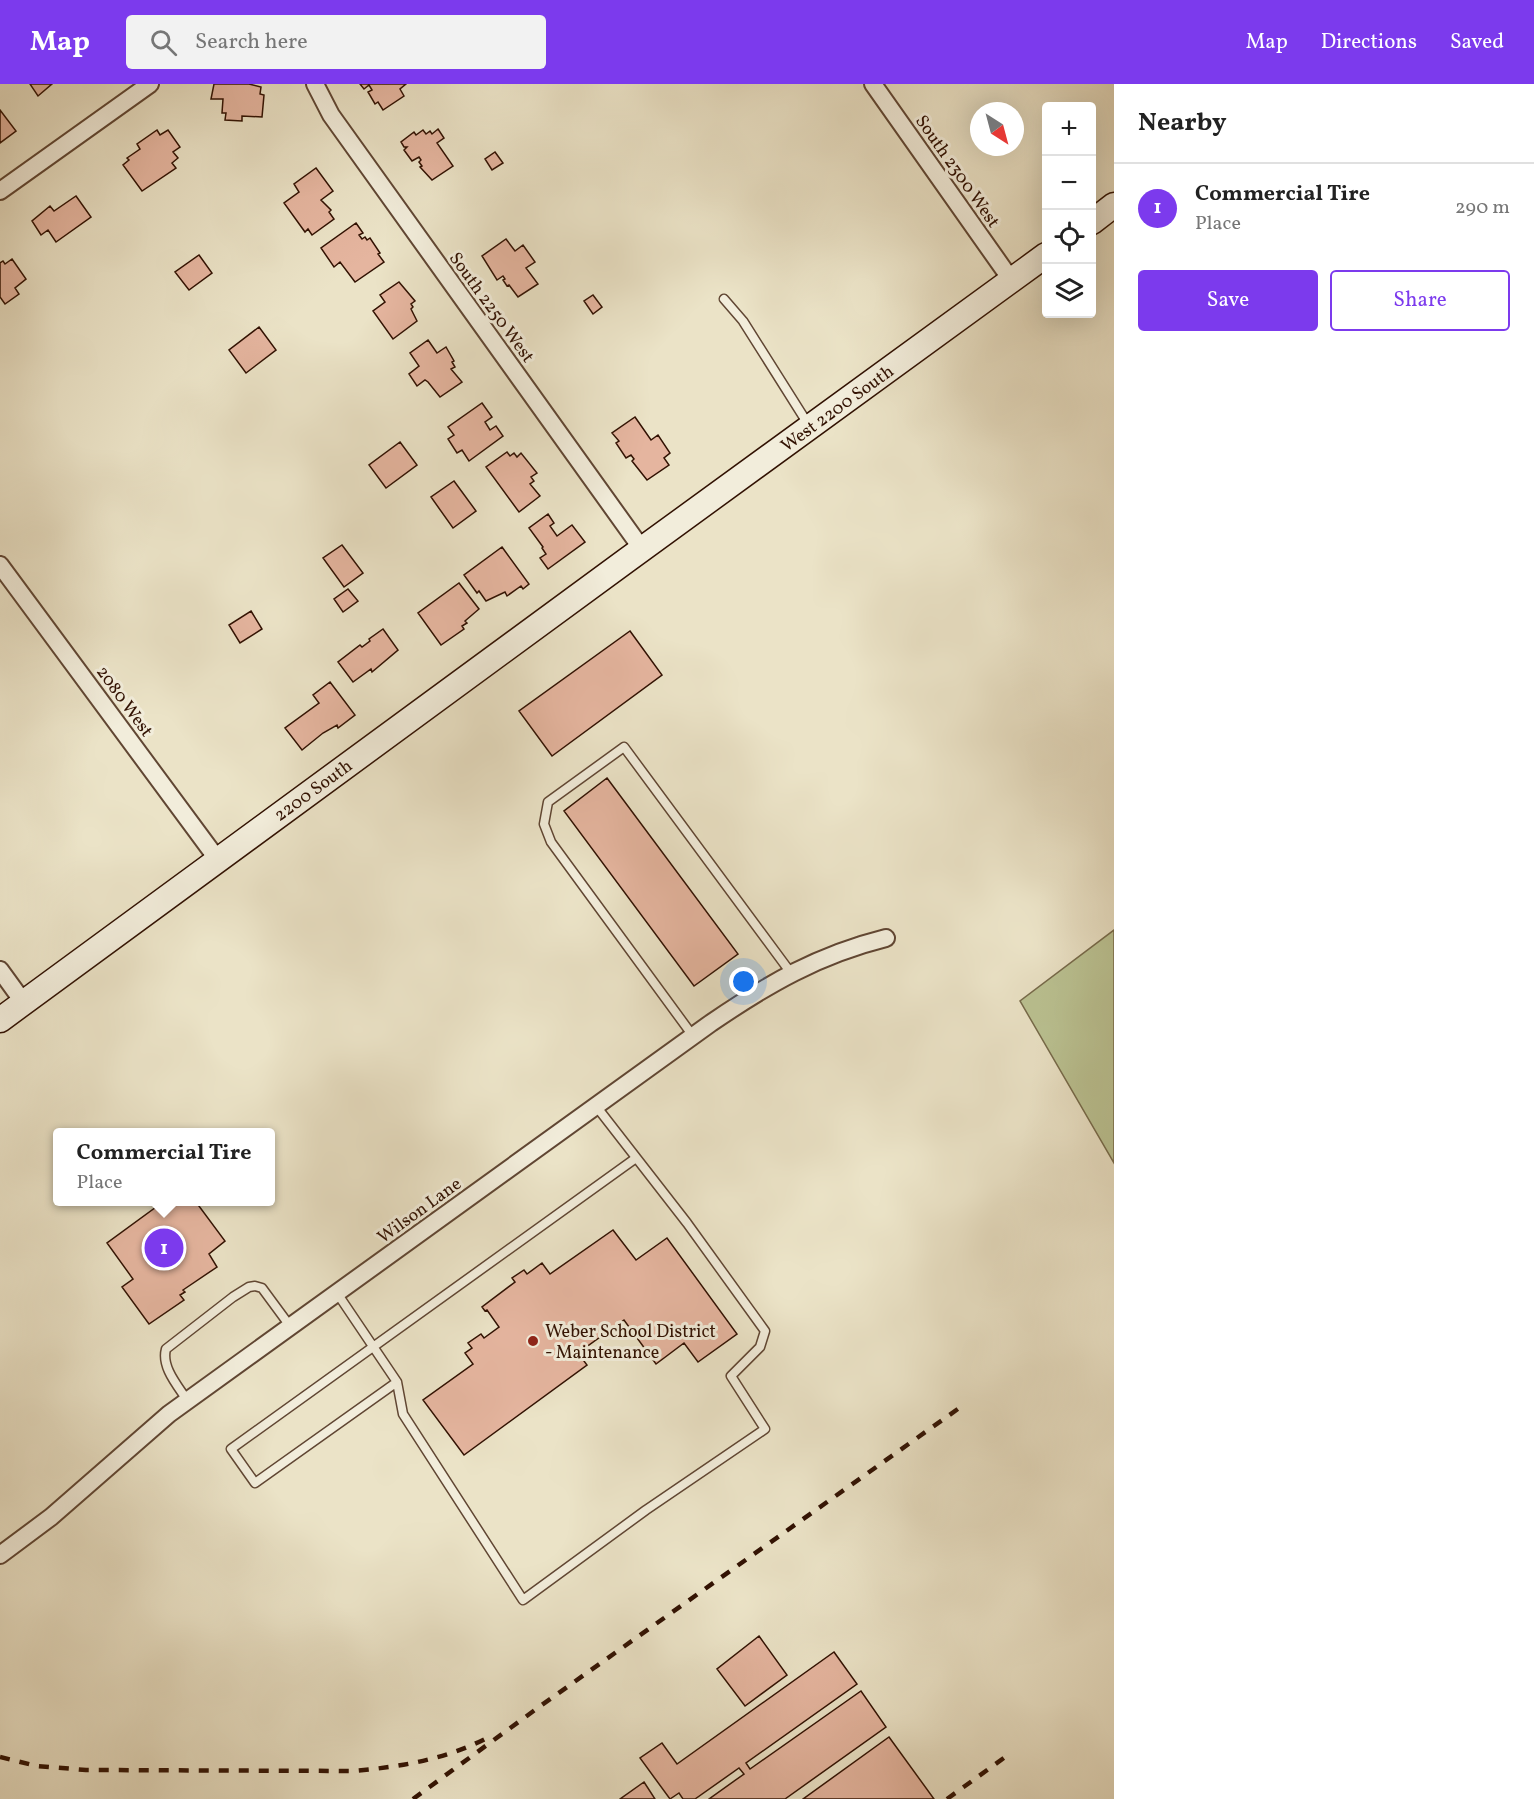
<!DOCTYPE html>
<html lang="en">
<head>
<meta charset="utf-8">
<style>
	:root { --surface:#fff; --page:#f2f2f2; --text:#222; --muted:#767676; --line:#e0e0e0; --accent:#7c3aed }
	body { margin:0; font-family:Vollkorn,serif; background:var(--page); color:var(--text) }
	.controls { position:absolute; right:18px; top:18px; display:grid; overflow:hidden; border-radius:6px; box-shadow:0 6px 24px #0002 }
	.controls button { width:54px; height:54px; display:grid; place-items:center; padding:0; border:0; border-bottom:2px solid var(--line); background:var(--surface); color:var(--text); font:30px sans-serif }
	.compass { position:absolute; left:970px; top:18px; width:54px; height:54px; border-radius:50%; background:var(--surface); box-shadow:0 6px 24px #0002; rotate:144deg }
	.you { position:absolute; left:744px; top:898px; width:21px; height:21px; margin:-15px; border:4px solid #fff; border-radius:50%; background:#1a73e8; box-shadow:0 0 0 9px #1a73e833 }
	.badge { display:grid; place-items:center; width:39px; height:39px; border-radius:50%; background:var(--accent); color:#fff; font-size:20px; font-weight:700 }
	.pin { position:absolute; translate:-50% -50%; border:3px solid #fff; box-shadow:0 2px 6px #0006 }
	.popup { position:absolute; left:53px; top:1044px; width:222px; height:78px; box-sizing:border-box; display:grid; place-content:center; border-radius:6px; background:var(--surface); filter:drop-shadow(0 2px 4px #0005); font-size:20px; white-space:nowrap; color:var(--muted) }
	.popup b { font-size:22px; color:var(--text) }
	.popup::after { content:''; position:absolute; left:50%; top:100%; margin-left:-12px; border:12px solid transparent; border-top-color:var(--surface) }
	.list { margin:0; padding:0; list-style:none }
	h2 { display:flex; justify-content:space-between; align-items:center; height:78px; margin:0; padding:0 24px; font-size:26px }
	h2 small { font-size:20px; font-weight:400; color:var(--muted) }
	.list li { display:grid; grid-template-columns:39px 1fr auto; gap:18px; align-items:center; box-sizing:border-box; height:90px; padding:0 24px; border-top:2px solid var(--line) }
	.list b { display:block; font-size:22px; white-space:nowrap }
	.list p { margin:0; font-size:20px; white-space:nowrap; color:var(--muted) }
	.list em { font-size:20px; font-style:normal; color:var(--muted) }
	.actions { display:flex; gap:12px; padding:18px 24px }
	.actions a { flex:1; padding:14px 0; border:2px solid var(--accent); border-radius:6px; text-align:center; font-size:21px; color:var(--accent) }
	.actions .main { background:var(--accent); color:#fff }
	.icon { flex:none; width:33px; height:33px; fill:none; stroke:currentColor; stroke-width:2; stroke-linecap:round; stroke-linejoin:round }
	.map { position:relative; flex:none; width:1114px; height:1715px; overflow:hidden }
	header { display:flex; align-items:center; gap:36px; box-sizing:border-box; height:84px; padding:0 30px; background:var(--accent); color:#fff }
	header strong { font-size:28px }
	nav { display:flex; gap:33px; margin-inline-start:auto; font-size:21px }
	.search { width:420px; height:54px; background:var(--page); display:flex; align-items:center; gap:15px; box-sizing:border-box; padding:0 21px; border-radius:6px; color:var(--muted); font-size:22px }
	main { display:flex }
	aside { flex:1; background:var(--surface) }
	.map>svg:first-child { display:block }
	.green { fill:#bbc393; stroke:#766a4a; stroke-width:1.5 }
	.building { fill:#e5b59f; stroke:#311102; stroke-width:1.5 }
	.lines { fill:none; stroke-linecap:round; stroke-linejoin:round }
	.lane-casing { stroke:#604633; stroke-width:11 }
	.street-casing { stroke:#604633; stroke-width:20 }
	.secondary-casing { stroke:#311102; stroke-width:27 }
	.lane { stroke:#f2eddb; stroke-width:8 }
	.street { stroke:#f2eddb; stroke-width:16 }
	.secondary { stroke:#f2eddb; stroke-width:24 }
	.rail { stroke:#311102; stroke-width:4.5; stroke-dasharray:10 10; stroke-linecap:butt }
	.poi-dot { fill:#8f2418; stroke:#f2eddb; stroke-width:2 }
	.labels { text-anchor:middle; stroke-width:6; stroke-linejoin:round; paint-order:stroke }
	.street-label { font-size:18px; fill:#311102; stroke:#f2eddb }
	.poi-label { font-size:18px; fill:#311102; stroke:#f2eddb; text-anchor:start }
</style>
</head>
<body>
<header>
<strong>Map</strong>
<div class="search"><svg class="icon" aria-label="search" viewBox="0 0 24 24"><circle cx="10" cy="10" r="6"/><path d="M15 15l6 6"/></svg>Search here</div>
<nav><a>Map</a><a>Directions</a><a>Saved</a></nav>
</header>
<main>
<div class="map">
<svg width="1114" height="1715" viewBox="0 0 1114 1715">
	<rect width="100%" height="100%" fill="#ebe3c7"/>
	<filter id="stains"><feTurbulence type="fractalNoise" baseFrequency=".00333" numOctaves="4"/><feColorMatrix values="0 0 0 0 .2 0 0 0 0 .09 0 0 0 0 .02 0 0 0 .5 -.17"/></filter>
	<radialGradient id="worn" r=".72"><stop offset=".6" stop-color="#630" stop-opacity="0"/><stop offset="1" stop-color="#630" stop-opacity=".3"/></radialGradient>
	<!-- green -->
	<path class="green" d="M1114,846V1079L1020,917Z"/>
	<!-- building -->
	<path class="building" d="M30,0H52L38,12Z
		M214,0H249L261,3L260,10L264,11L262,33L242,32V37L225,36L226,29H222L223,15H211Z
		M360,0H406L400,5L404,12L383,26L378,18L375,20L368,8L372,6L369,1L364,5Z
		M0,26L16,47L0,59Z
		M438,45L444,54L437,59L453,82L432,96L420,83L422,82L419,78L421,76L419,73L412,77L404,66L407,63H404L401,58L414,48L416,51L423,46L426,50L430,47L432,50Z
		M157,46L160,51L168,46L180,63L173,68L178,74L172,79L176,84L142,107L123,81L129,76L127,74L140,65L137,60Z
		M495,68L503,79L492,86L485,75Z
		M316,84L333,107L321,116L331,126L329,128L334,135L312,151L308,145L305,148L284,119L299,108L294,100Z
		M76,112L91,133L56,158L48,146L41,151L32,137L50,122L54,127Z
		M356,139L363,149L359,151L362,155L365,153L367,156L370,154L380,169L378,170L384,178L355,198L340,178L334,183L321,164Z
		M506,155L515,167L523,161L535,178L526,184L538,200L518,213L509,201L507,202L503,196L505,195L503,192L497,196L482,172Z
		M199,171L212,189L189,206L175,188Z
		M12,175L26,195L15,204L19,210L5,220L0,213V179L3,177L5,180Z
		M399,198L415,217L411,220L413,223L411,225L417,237L393,255L373,227L385,218L380,211Z
		M593,211L602,223L593,230L584,217Z
		M259,243L276,266L246,289L229,266Z
		M428,256L437,269L446,263L454,277L452,278L455,283L451,285L462,298L440,313L428,298L425,296L417,302L409,290L419,282L410,269Z
		M482,319L492,333L485,338L490,346L496,342L503,352L469,377L462,366L457,369L448,355L454,351L448,343Z
		M635,333L651,356L658,351L670,369L664,374L669,381L647,396L632,377L634,375L631,371L626,374L616,359L619,357L612,349Z
		M400,358L417,381L386,404L369,381Z
		M507,368L510,372L514,369L517,373L521,369L537,389L531,393L534,397L530,400L540,412L519,428L486,383Z
		M454,397L476,427L453,444L431,413Z
		M548,430L554,439L550,442L557,452L572,441L585,458L548,485L540,474L546,470L542,464L543,463L529,444Z
		M342,461L363,489L344,503L323,474Z
		M502,463L529,500L523,505L521,502L507,512L505,508L486,517L479,507L477,509L464,491Z
		M459,499L479,525L465,537L467,539L462,542L464,545L441,561L418,529Z
		M348,505L358,517L343,528L334,515Z
		M251,527L262,545L240,559L229,541Z
		M383,545L398,566L372,588L371,585L353,598L338,578L360,561L362,563L370,557L369,555Z
		M630,547L662,591L552,672L519,627Z
		M330,598L355,631L338,644L337,641L323,649L302,666L285,644L319,619L313,611Z
		M607,694L738,870L694,902L564,727Z
		M163,1118H196L225,1157L209,1170L217,1183L183,1206L185,1208L180,1211L184,1216L149,1240L122,1203L133,1195L107,1159Z
		M613,1146L636,1176L667,1154L737,1250L698,1278L684,1259L656,1280L624,1236L578,1269L587,1281L464,1371L423,1316L473,1280L465,1269L472,1264L468,1259L481,1250L484,1254L499,1243L487,1226L485,1227L482,1223L515,1198L512,1194L524,1186L527,1190L542,1179L550,1190Z
		M759,1552L787,1591L745,1622L717,1585Z
		M834,1568L857,1600L746,1679L750,1685L861,1607L886,1643L785,1715H709L744,1690L739,1684L695,1715H683L679,1709L670,1715L640,1674L662,1659L677,1680Z
		M889,1653L934,1715H803Z
		M644,1698L655,1715H620Z"/>
	<g class="lines">
		<defs>
			<path id="lane" d="M724,215L743,237L808,340
				M693,952L551,758L544,740L548,718L624,663L791,889
				M337,1209L397,1298L403,1330L523,1516L646,1426L765,1345L731,1292L760,1263L765,1247L687,1139L596,1022
				M397,1298L255,1399L231,1365L636,1074
				M187,1316C178,1302 161,1283 166,1265L233,1213L249,1203L255,1202L262,1204L290,1242"/>
			<path id="street" d="M315,0L331,31L642,465
				M873,0L1012,197
				M0,107L150,0
				M0,481L218,776
				M0,886L24,919
				M0,1471L51,1433L169,1330L711,939C768,900 818,871 886,854"/>
			<path id="secondary" d="M1092,138L1114,121
				M0,936L627,476L1046,171"/>
		</defs>
		<!-- lane casing -->
		<use href="#lane" class="lane-casing"/>
		<!-- street casing -->
		<use href="#street" class="street-casing"/>
		<!-- secondary casing -->
		<use href="#secondary" class="secondary-casing"/>
		<!-- lane -->
		<use href="#lane" class="lane"/>
		<!-- street -->
		<use href="#street" class="street"/>
		<!-- secondary -->
		<use href="#secondary" class="secondary"/>
		<!-- rail -->
		<path class="rail" d="M0,1673L37,1682L86,1686L353,1687C399,1683 443,1676 485,1655
			M413,1715L539,1623L962,1322
			M947,1715L1008,1671"/>
	</g>
	<!-- markers -->
	<circle class="poi-dot" cx="533" cy="1257" r="6"/>
	<g class="labels">
		<!-- street labels -->
		<g class="street-label">
			<text transform="translate(958 87) rotate(55)" y="6">South 2300 West</text>
			<text transform="translate(492 223) rotate(54)" y="6">South 2250 West</text>
			<text transform="translate(837 324) rotate(-36)" y="6">West 2200 South</text>
			<text transform="translate(125 617) rotate(54)" y="6">2080 West</text>
			<text transform="translate(313 706) rotate(-36)" y="6">2200 South</text>
			<text transform="translate(419 1126) rotate(-36)" y="6">Wilson Lane</text>
		</g>
		<!-- poi labels -->
		<g class="poi-label">
			<text x="545" y="1253">Weber School District<tspan x="545" dy="21">- Maintenance</tspan></text>
		</g>
	</g>
	<rect width="100%" height="100%" filter="url(#stains)"/>
	<rect width="100%" height="100%" fill="url(#worn)"/>
</svg>
<div class="controls">
<button>+</button>
<button>−</button>
<button><svg class="icon" aria-label="locate" viewBox="0 0 24 24"><circle cx="12" cy="12" r="6"/><path d="M12 2v4M12 18v4M2 12h4M18 12h4"/></svg></button>
<button><svg class="icon" aria-label="layers" viewBox="0 0 24 24"><path d="M12 4l9 5-9 5-9-5zM3 14l9 5 9-5"/></svg></button>
</div>
<svg class="compass" viewBox="-18 -18 36 36"><path d="M0-13l5 13h-10z" fill="#e53935"/><path d="M0 13l5-13h-10z" fill="#767676"/></svg>
<div class="you"></div>
<div class="pin badge" style="left:164px;top:1164px">1</div>
<div class="popup"><b>Commercial Tire</b>Place</div>
</div>
<aside>
<h2>Nearby<small></small></h2>
<ul class="list">
<li><span class="badge">1</span><div><b>Commercial Tire</b><p>Place</p></div><em>290 m</em></li>
</ul>
<div class="actions"><a class="main">Save</a><a>Share</a></div>
</aside>
</main>
</body>
</html>
